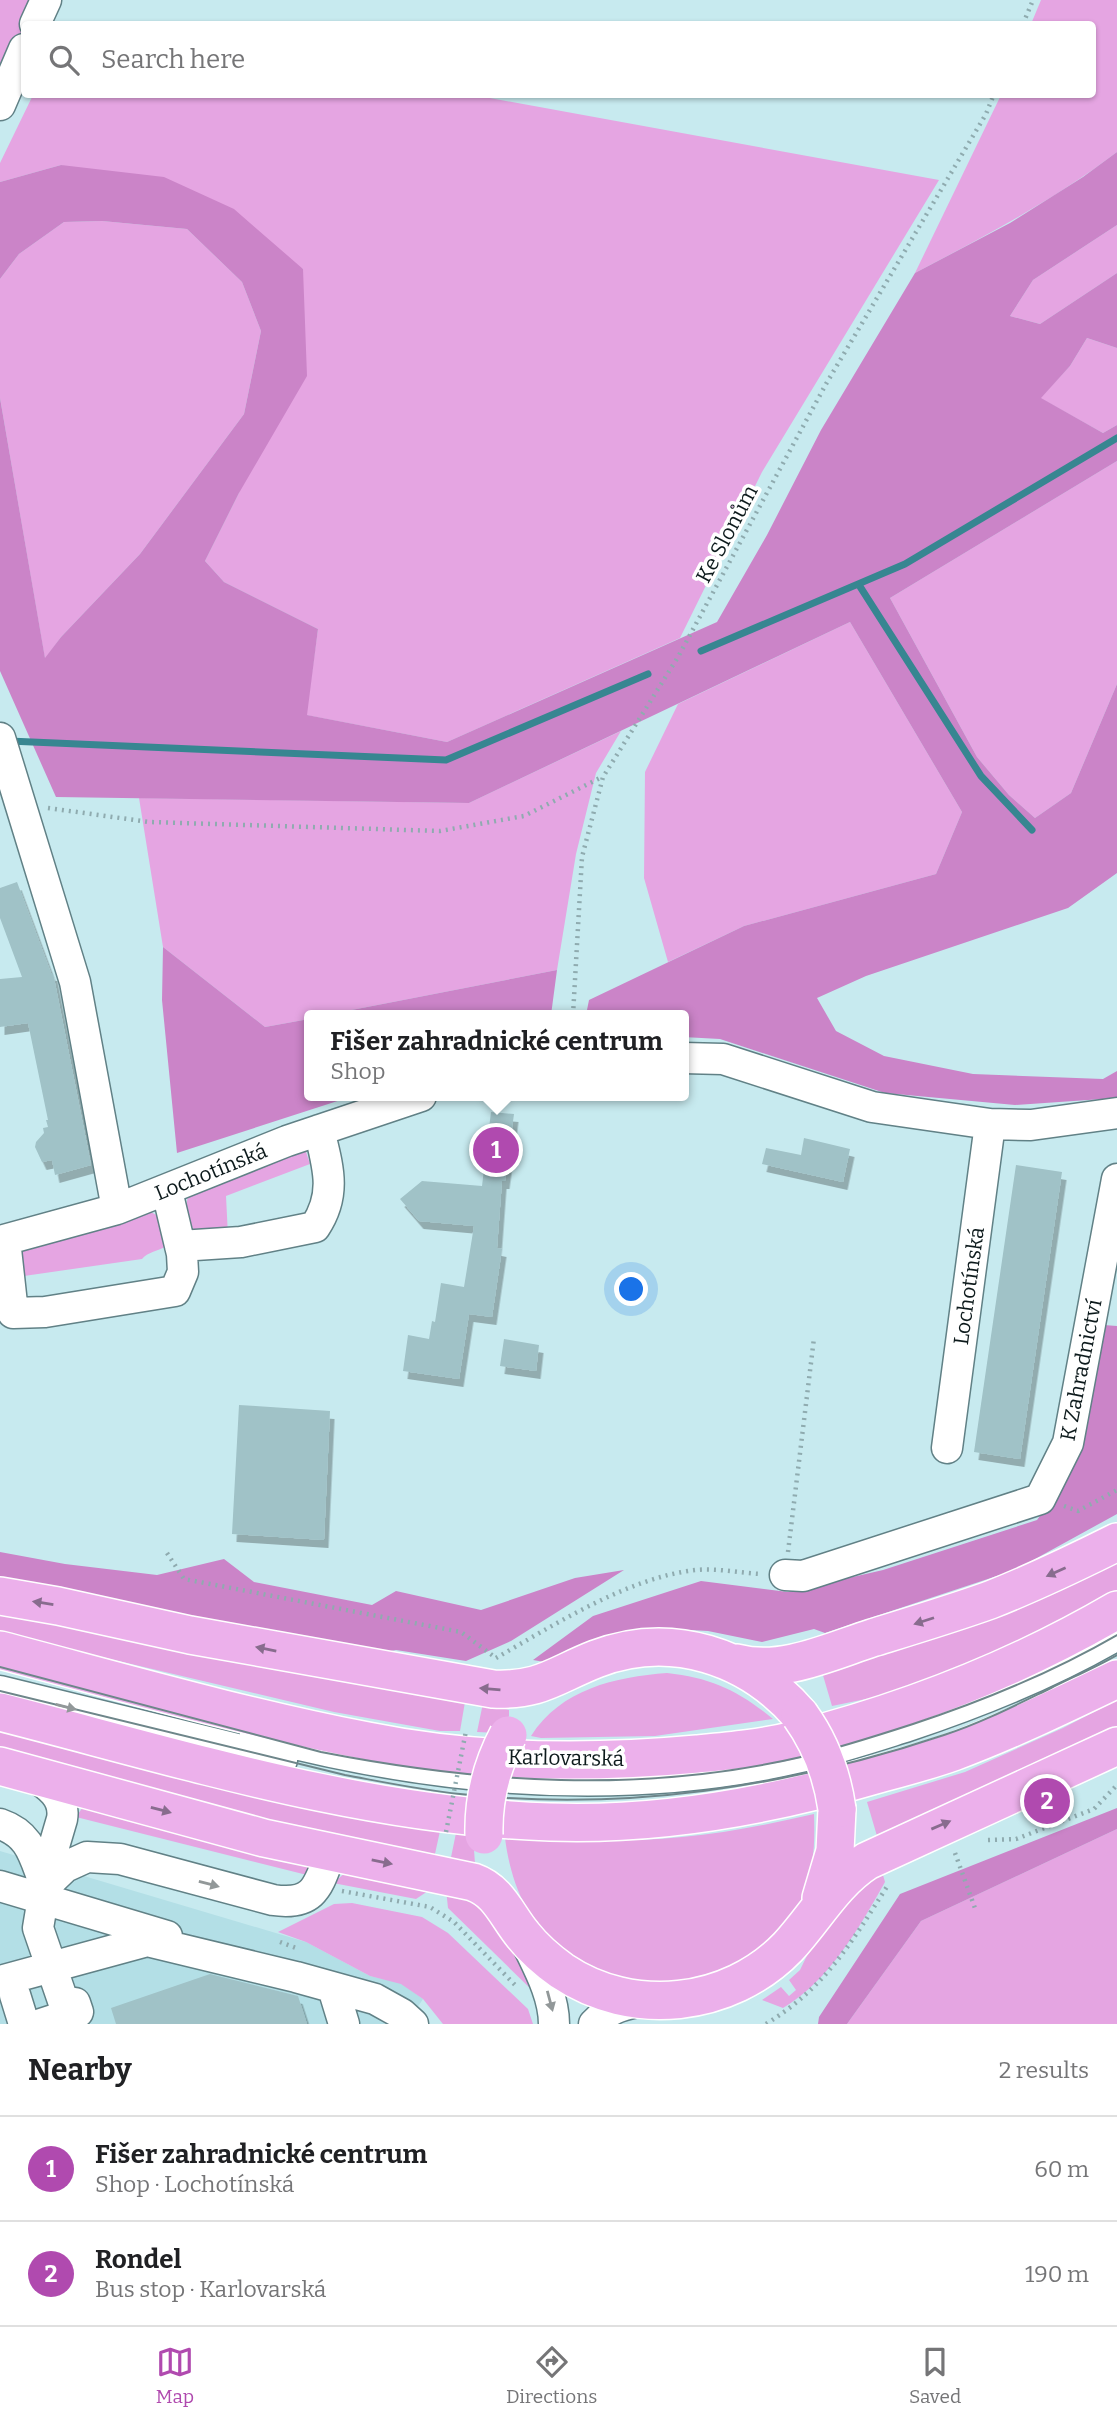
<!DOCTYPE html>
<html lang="en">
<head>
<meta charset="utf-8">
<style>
	:root { --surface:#fff; --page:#f2f2f2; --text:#202124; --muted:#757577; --line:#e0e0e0; --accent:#b04aaf }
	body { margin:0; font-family:Bitter,serif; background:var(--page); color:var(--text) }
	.you { position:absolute; left:632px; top:1290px; width:24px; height:24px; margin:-18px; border:5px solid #fff; border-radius:50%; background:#1a73e8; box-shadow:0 0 0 10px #1a73e833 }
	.badge { display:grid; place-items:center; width:46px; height:46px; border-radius:50%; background:var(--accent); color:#fff; font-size:23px; font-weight:700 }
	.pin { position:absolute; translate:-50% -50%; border:4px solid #fff; box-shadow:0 2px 7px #0006 }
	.popup { position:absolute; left:304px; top:1010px; width:385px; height:91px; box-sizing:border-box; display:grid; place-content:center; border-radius:7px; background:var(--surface); filter:drop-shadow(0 2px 5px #0005); font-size:23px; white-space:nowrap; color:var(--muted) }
	.popup b { font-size:26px; color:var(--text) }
	.popup::after { content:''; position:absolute; left:50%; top:100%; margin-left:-14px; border:14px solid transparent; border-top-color:var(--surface) }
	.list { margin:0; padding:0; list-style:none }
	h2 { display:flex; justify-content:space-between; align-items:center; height:91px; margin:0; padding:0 28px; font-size:30px }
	h2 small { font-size:23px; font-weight:400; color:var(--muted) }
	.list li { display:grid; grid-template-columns:46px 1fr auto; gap:21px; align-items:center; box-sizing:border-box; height:105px; padding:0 28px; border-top:2px solid var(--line) }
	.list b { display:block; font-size:26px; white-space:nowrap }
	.list p { margin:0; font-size:23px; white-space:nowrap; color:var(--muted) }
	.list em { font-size:23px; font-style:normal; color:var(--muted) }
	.icon { flex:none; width:38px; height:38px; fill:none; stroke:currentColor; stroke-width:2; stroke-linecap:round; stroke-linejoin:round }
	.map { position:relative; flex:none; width:1117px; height:2024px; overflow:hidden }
	.search { position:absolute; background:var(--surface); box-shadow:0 2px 5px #0004; left:21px; right:21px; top:21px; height:77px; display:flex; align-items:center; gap:18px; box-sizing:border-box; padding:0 24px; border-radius:7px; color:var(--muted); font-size:26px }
	.sheet { height:301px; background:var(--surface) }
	nav { display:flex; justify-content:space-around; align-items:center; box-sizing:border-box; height:98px; border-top:2px solid var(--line); background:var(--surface); font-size:19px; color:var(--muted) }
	nav a { display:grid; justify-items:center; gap:4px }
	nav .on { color:var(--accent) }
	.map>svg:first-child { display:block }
	.built { fill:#b3dfe6 }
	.green { fill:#e5a5e2 }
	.forest { fill:#cb84c8 }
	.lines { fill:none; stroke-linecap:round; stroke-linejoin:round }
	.stream { stroke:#378691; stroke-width:7 }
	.building { fill:#a0c2c7; filter:url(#shadow) }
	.minor-casing { stroke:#618186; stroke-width:33 }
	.major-casing { stroke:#fff; stroke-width:40 }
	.path { stroke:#8fabaf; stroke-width:4.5; stroke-dasharray:2 5; stroke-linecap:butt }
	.minor { stroke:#fff; stroke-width:30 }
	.major { stroke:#ecb0eb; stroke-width:37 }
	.tram { stroke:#6e868a; stroke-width:2 }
	.major-bridge-casing { stroke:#fff; stroke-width:40; stroke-linecap:butt }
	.path-bridge { stroke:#8fabaf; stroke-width:4.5; stroke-dasharray:2 5; stroke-linecap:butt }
	.major-bridge { stroke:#ecb0eb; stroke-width:37 }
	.oneway { fill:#886c8e }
	.oneway2 { fill:#929899 }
	.labels { text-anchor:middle; stroke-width:7; stroke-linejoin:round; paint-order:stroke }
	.street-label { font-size:21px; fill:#0d1a1c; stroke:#fff }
</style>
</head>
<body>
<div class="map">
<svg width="1117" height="2024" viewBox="0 0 1117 2024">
	<defs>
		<filter id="shadow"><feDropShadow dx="4.5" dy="8" stdDeviation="0" flood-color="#0004"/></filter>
	</defs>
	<rect width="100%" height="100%" fill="#c7eaef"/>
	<!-- built -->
	<path class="built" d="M0,1851L306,1942L370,1976L401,1983L423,1999L415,2011L425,2024H0Z"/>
	<!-- green -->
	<path class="green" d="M0,0H36L0,85Z
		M1041,0H1117V152C1054,200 985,236 915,273L1001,95L1092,94V24H1031Z
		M468,94L939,180L762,472L680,638L447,742L306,715L318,629L224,582L205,561L239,493L303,269L61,165L0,182V163L33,95Z
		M102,221L187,229L242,282L261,331L244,414L140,554L61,637L45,659L0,398V279L19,254L64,222Z
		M1117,225V273L1040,324L1010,316L1033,280Z
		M1087,338L1117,348V425L1103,433L1040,398L1070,366Z
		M1117,461V684L1071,793L1035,818L1009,795L977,757L890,598Z
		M850,622L962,812L936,874L744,926L668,962L644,878L645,772L678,704Z
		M621,731L596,773L576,854L557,970L326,1015H309V1019L265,1027L163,947L139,798L469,803Z
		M305,1149L310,1164L226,1196L228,1236L195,1233C188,1218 182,1206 191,1191Z
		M149,1211L158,1216L166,1246C159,1251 147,1252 142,1259L24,1276L18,1271L16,1254L25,1243Z
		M1117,1561V1593L1047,1632L895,1693L832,1706L822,1672L1000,1615Z
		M0,1609L465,1702L460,1731H440L334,1712L0,1633Z
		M667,1673C712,1678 739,1691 773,1719L655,1736L541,1738L531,1736C561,1689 615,1677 667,1673Z
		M1117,1700V1731L953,1806L877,1836L867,1802L965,1772L1063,1728Z
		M483,1703L509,1710V1716L499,1733L477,1732Z
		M0,1729L440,1831L433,1863L0,1752Z
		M85,1804L312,1862L311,1876L76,1817Z
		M814,1814C815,1841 814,1868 805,1893C797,1914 779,1933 762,1947C718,1984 647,1996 592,1970C580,1965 568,1954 559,1945C547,1934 535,1923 527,1909C515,1888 508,1862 505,1838C564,1840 623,1843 682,1837C727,1833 770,1824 814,1814Z
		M1117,1829V2024H847L921,1921Z
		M456,1833L473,1835L475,1864L449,1867Z
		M881,1868L885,1882C859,1928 830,1980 783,2008L762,2000L781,1987L789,1996L796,1990L789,1980L800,1970L817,1935L826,1924Z
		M345,1873L428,1891L416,1899L333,1883Z
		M446,1889L478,1901L516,1953L537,1995L448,1908Z
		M352,1903L422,1917L448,1933L528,2009L533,2024H443L423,1999L401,1984L370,1976L306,1942L278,1932L334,1904Z"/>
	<!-- forest -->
	<path class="forest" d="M1117,152V225L1033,280L1010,316L1040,324L1117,273V348L1087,338L1070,366L1041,398L1103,433L1117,425V461L890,598L977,757L1009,795L1035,818L1071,793L1117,684V873L1068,908L866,976L817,998L836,1031L884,1056L973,1074L1103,1079L1117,1071V1098L1015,1105L885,1093L720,1039L683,1037V1015H586L589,1000L744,926L936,874L962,812L850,622L469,803L56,797L0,671V398L45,658L61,637L140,554L244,414L261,331L242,282L187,229L102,221L64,222L19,254L0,279V182L61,165L164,177L234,209L303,269L307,376L239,493L205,561L224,582L318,629L307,715L447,742L717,622L767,535L821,430L915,273L1010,223L1083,177Z
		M163,947L265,1027L309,1019V1096H353L177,1153L162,1000Z
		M557,970L551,1015H326Z
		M1090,1324L1117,1326V1514L1015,1570L825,1633L814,1629L762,1642L708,1631L656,1628L603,1637L550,1663L533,1660L593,1616L701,1581L788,1592L883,1570L1037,1520L1070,1475Z
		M0,1552L65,1564L157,1575L224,1559L254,1582L372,1605L396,1591L481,1610L575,1578L624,1570L511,1641L466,1661L396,1650L380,1653L0,1585Z
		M1117,1808V1829L921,1921L847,2024H818L819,2017L900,1894Z"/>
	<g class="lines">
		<!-- stream -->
		<path class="stream" d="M859,585L981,776L1032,830
			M701,651L905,564L1117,438
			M9,741L446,760L648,674"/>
	</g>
	<!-- building -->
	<path class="building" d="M17,882L51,973H53L91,1165L55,1175L52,1160L42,1162L35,1147L36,1142L44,1133L43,1128L48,1127L46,1120H48L28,1023L0,1027V979L22,977L0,918V888Z
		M491,1112L514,1114L505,1181H502L497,1248L502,1249L492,1317L469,1314L459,1379L403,1371L408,1335L429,1339L432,1321L435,1322L441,1283L464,1287L474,1226L419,1221L400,1199L422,1181L482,1186Z
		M804,1138L850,1149L843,1182L762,1164L766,1148L801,1155Z
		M1016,1165L1062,1172L1020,1459L974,1452Z
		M504,1339L539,1345L536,1371L500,1366Z
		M239,1405L330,1411L324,1540L232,1534Z
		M210,1974L298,1996L307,2024H116L111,2008Z"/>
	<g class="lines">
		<defs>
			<path id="minor" d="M35,24L46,0
				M0,105L24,49
				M0,738L75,982L117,1209
				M683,1058L723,1059L872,1107L990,1124L1031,1125L1117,1113
				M5,1240L13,1313L45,1312L175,1291L183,1272L182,1254L167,1191
				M0,1241L117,1209L287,1141L421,1096
				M180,1246L241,1242L315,1227C337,1194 328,1167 319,1130
				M947,1448L990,1124
				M785,1575L803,1576L1040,1499L1068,1443L1117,1179
				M0,1691L282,1760
				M255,1734C433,1781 620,1799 801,1757C837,1749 873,1737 908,1726C980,1702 1052,1673 1117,1635
				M32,1775C48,1785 66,1797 62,1819L42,1887
				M0,1824C32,1835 34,1858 45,1885
				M0,1886L167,1936
				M527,1944C539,1969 554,1996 554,2024
				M0,1981L147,1941L296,1977L375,1999L402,2014L413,2024
				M333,1988L344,2024
				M15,1995L24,2024
				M41,2024L78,2012L75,2003
				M71,2024L38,1928L45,1886L65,1867L87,1857L120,1859L273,1900C315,1906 318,1886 331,1852
				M594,2024C609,2008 625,2003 647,2001"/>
			<path id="major" d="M0,1596L58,1606L190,1635L493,1689C541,1691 555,1675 596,1659C671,1630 749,1656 800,1715
				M0,1650C122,1682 243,1717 367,1741C475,1763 588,1764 697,1754C729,1751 763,1748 795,1740C908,1711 1016,1669 1117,1610
				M737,1663C781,1675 829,1652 872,1638C911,1626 951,1614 990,1600C1033,1583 1075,1563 1117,1542
				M0,1712C180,1758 363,1816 550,1822C661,1826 769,1806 875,1775C901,1768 928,1761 953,1752C1009,1731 1063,1705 1117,1679
				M0,1766L264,1838L473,1882C499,1891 507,1916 523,1935C534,1949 548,1961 562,1971C632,2018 729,2008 788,1947C815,1918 833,1883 867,1861L1117,1746
				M821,1898L835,1851L837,1809"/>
		</defs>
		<!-- minor casing -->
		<use href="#minor" class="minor-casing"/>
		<!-- major casing -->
		<use href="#major" class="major-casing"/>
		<!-- path -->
		<path class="path" d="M1023,24L1033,0
			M48,808L149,822L440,831L524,816L602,777
			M573,1015L582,857L603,777L678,657L826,384L986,114L994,94
			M1064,1506L1078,1511L1117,1490
			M788,1552L814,1338
			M167,1553L184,1579L461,1632L496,1658
			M496,1658C554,1625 629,1577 696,1570C717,1568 740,1573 761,1574
			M988,1840L1016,1839L1094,1809L1117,1785
			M955,1853L976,1911
			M342,1891L430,1907L454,1922L517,1987
			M280,1942L296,1948
			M766,2024C826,1987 851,1943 888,1885"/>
		<!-- minor -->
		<use href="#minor" class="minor"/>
		<!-- major -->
		<use href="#major" class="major"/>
		<!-- tram -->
		<path class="tram" d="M0,1667L321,1752C480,1783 641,1794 801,1757C839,1748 876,1736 913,1724C983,1701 1053,1672 1117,1635
			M0,1691L345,1775C383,1782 421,1790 460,1794C623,1812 789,1787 944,1735C981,1723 1016,1705 1051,1688C1073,1677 1096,1667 1117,1655"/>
		<defs>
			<path id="major-bridge" d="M800,1715C821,1744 832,1774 837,1809
				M484,1835C483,1799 491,1767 508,1735"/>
		</defs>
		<!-- major-bridge casing -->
		<use href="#major-bridge" class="major-bridge-casing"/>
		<!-- path-bridge -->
		<path class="path-bridge" d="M446,1832L466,1731"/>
		<!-- major-bridge -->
		<use href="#major-bridge" class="major-bridge"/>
	</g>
	<!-- one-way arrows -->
	<defs><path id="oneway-solid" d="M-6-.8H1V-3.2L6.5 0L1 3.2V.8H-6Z" transform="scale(1.75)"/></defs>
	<g class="oneway">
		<use href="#oneway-solid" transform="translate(1056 1572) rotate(156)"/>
		<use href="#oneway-solid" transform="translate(43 1603) rotate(-171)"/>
		<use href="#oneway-solid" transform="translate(924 1621) rotate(162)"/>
		<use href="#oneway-solid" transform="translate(266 1649) rotate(-169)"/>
		<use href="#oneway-solid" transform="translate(490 1689) rotate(-175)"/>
		<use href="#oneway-solid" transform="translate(161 1810) rotate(15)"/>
		<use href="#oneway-solid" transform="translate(941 1825) rotate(-23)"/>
		<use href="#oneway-solid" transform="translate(382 1862) rotate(11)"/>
	</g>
	<g class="oneway2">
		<use href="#oneway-solid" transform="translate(66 1707) rotate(14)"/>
		<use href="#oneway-solid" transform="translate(209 1884) rotate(15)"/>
		<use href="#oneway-solid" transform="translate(550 2001) rotate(75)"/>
	</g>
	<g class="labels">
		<!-- street labels -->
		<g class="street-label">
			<text transform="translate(727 534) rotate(-62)" y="7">Ke Slonům</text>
			<text transform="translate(211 1172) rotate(-22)" y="7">Lochotínská</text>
			<text transform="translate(969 1286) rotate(-82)" y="7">Lochotínská</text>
			<text transform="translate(1081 1370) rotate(-79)" y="7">K Zahradnictví</text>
			<text transform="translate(566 1758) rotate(1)" y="7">Karlovarská</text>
		</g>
	</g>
</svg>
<div class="you"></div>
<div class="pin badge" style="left:496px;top:1150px">1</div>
<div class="popup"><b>Fišer zahradnické centrum</b>Shop</div>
<div class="pin badge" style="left:1047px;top:1801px">2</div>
<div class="search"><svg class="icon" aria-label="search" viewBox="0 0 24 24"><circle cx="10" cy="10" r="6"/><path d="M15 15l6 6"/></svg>Search here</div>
</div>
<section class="sheet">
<h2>Nearby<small>2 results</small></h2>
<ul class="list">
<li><span class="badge">1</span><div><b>Fišer zahradnické centrum</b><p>Shop · Lochotínská</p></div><em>60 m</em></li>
<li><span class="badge">2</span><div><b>Rondel</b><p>Bus stop · Karlovarská</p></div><em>190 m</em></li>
</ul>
</section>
<nav>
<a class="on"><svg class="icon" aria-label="map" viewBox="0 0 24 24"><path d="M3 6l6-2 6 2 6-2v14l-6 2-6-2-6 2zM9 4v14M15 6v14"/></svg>Map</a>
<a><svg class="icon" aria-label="directions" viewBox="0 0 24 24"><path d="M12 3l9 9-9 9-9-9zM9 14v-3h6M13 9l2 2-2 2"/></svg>Directions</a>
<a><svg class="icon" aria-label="saved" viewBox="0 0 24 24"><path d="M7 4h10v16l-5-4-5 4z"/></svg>Saved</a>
</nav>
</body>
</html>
